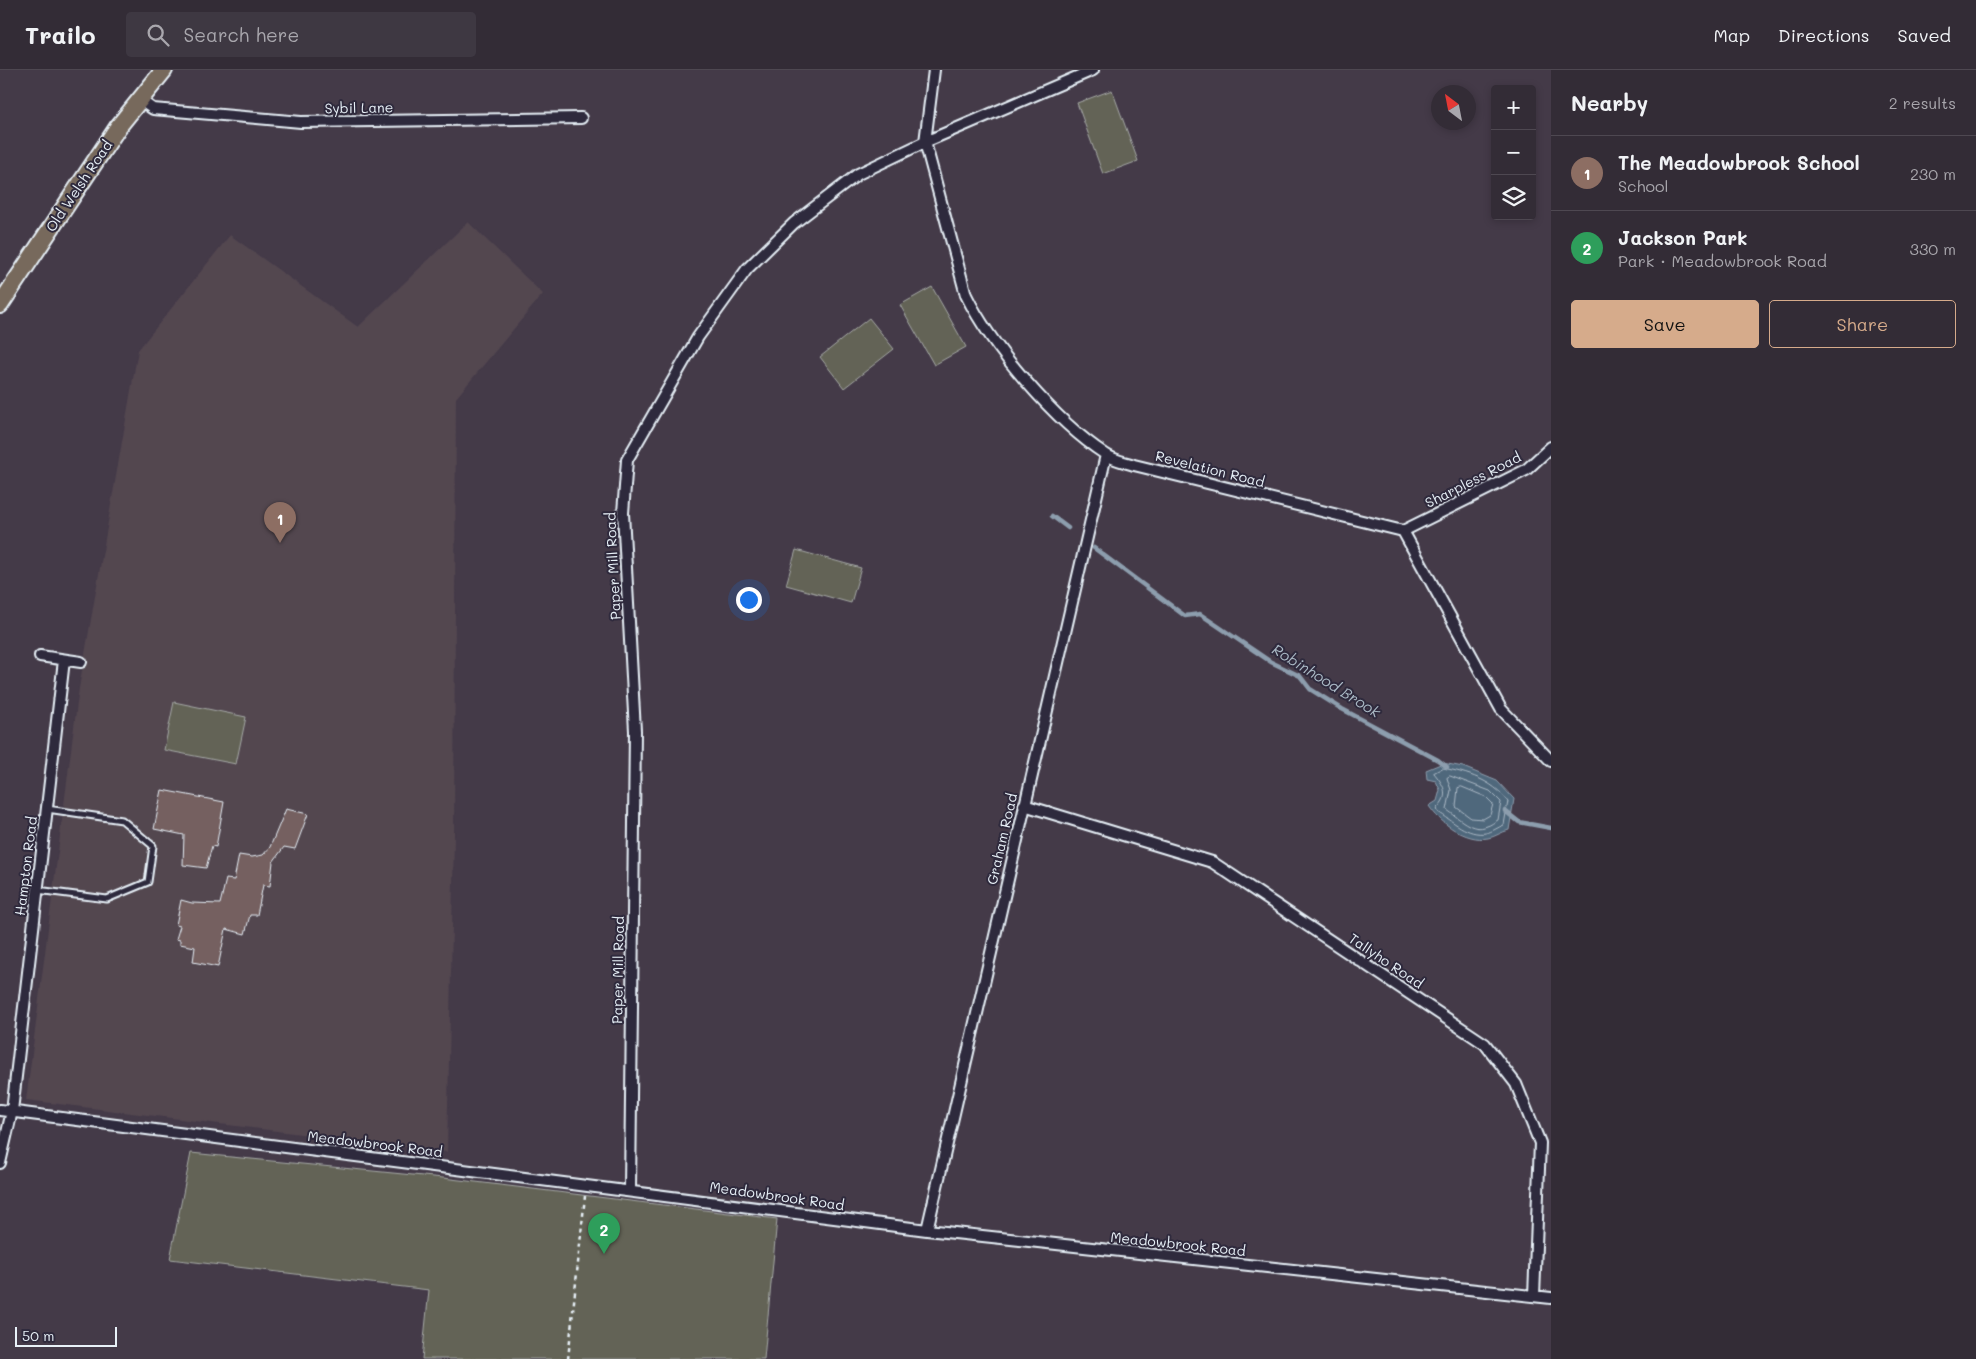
<!DOCTYPE html>
<html lang="en">
<head>
<meta charset="utf-8">
<style>
	:root { --surface:#332c36; --page:#3e3842; --text:#f1f3f6; --muted:#a9a7ad; --line:#4e4851; --accent:#d6ab8b }
	body { margin:0; font-family:Mali,sans-serif; background:var(--page); color:var(--text) }
	.controls { position:absolute; right:15px; top:15px; display:grid; overflow:hidden; border-radius:5px; box-shadow:0 2px 8px #0003 }
	.controls button { width:45px; height:45px; display:grid; place-items:center; padding:0; border:0; border-bottom:1px solid var(--line); background:var(--surface); color:var(--text); font:25px sans-serif }
	.compass { position:absolute; left:1431px; top:15px; width:45px; height:45px; border-radius:50%; background:var(--surface); box-shadow:0 2px 8px #0003; rotate:328deg }
	.scale { position:absolute; left:15px; bottom:12px; width:102px; box-sizing:border-box; padding-left:5px; border:2px solid #e8f1f8; border-top:0; font-size:14px; line-height:18px; white-space:nowrap; color:#e8f1f8; -webkit-text-stroke:4px #2f2a3d; paint-order:stroke }
	.you { position:absolute; left:748px; top:529px; width:18px; height:18px; margin:-12px; border:4px solid #fff; border-radius:50%; background:#1a73e8; box-shadow:0 0 0 8px #1a73e833 }
	.badge { display:grid; place-items:center; width:32px; height:32px; border-radius:50%; background:var(--accent); color:#fff; font-size:16px; font-weight:700 }
	.pin { position:absolute; translate:-50% -41px; filter:drop-shadow(0 1px 2px #0008) }
	.pin::after { content:''; position:absolute; top:26px; width:18px; height:15px; background:inherit; clip-path:polygon(0 0,100% 0,50% 100%) }
	.list { margin:0; padding:0; list-style:none }
	h2 { display:flex; justify-content:space-between; align-items:center; height:65px; margin:0; padding:0 20px; font-size:21px }
	h2 small { font-size:16px; font-weight:400; color:var(--muted) }
	.list li { display:grid; grid-template-columns:32px 1fr auto; gap:15px; align-items:center; box-sizing:border-box; height:75px; padding:0 20px; border-top:1px solid var(--line) }
	.list b { display:block; font-size:19px; white-space:nowrap }
	.list p { margin:0; font-size:16px; white-space:nowrap; color:var(--muted) }
	.list em { font-size:16px; font-style:normal; color:var(--muted) }
	.actions { display:flex; gap:10px; padding:15px 20px }
	.actions a { flex:1; padding:11px 0; border:1px solid var(--accent); border-radius:5px; text-align:center; font-size:18px; color:var(--accent) }
	.actions .main { background:var(--accent); color:#111 }
	.icon { flex:none; width:28px; height:28px; fill:none; stroke:currentColor; stroke-width:2; stroke-linecap:round; stroke-linejoin:round }
	.map { position:relative; flex:none; width:1551px; height:1289px; overflow:hidden }
	header { display:flex; align-items:center; gap:30px; box-sizing:border-box; height:70px; padding:0 25px; background:var(--surface); border-bottom:1px solid var(--line) }
	header strong { font-size:24px }
	nav { display:flex; gap:28px; margin-inline-start:auto; font-size:18px }
	.search { width:350px; height:45px; background:var(--page); display:flex; align-items:center; gap:12px; box-sizing:border-box; padding:0 18px; border-radius:5px; color:var(--muted); font-size:19px }
	main { display:flex }
	aside { flex:1; background:var(--surface) }
	.map>svg:first-child { display:block }
	.built { fill:#524650 }
	.green { fill:#646456; stroke:#a6aaa7 }
	.water { fill:#50677c; stroke:#8d9eae }
	.lines { fill:none; stroke-linecap:round; stroke-linejoin:round }
	.shore { stroke:#abbac6; stroke-width:1 }
	.stream { stroke:#8d9eae; stroke-width:4.5 }
	.building { fill:#746161; stroke:#e8f1f8 }
	.service-casing { stroke:#e8f1f8; stroke-width:9 }
	.minor-casing { stroke:#e8f1f8; stroke-width:14 }
	.primary-casing { stroke:#e8f1f8; stroke-width:20 }
	.path { stroke:#e8f1f8; stroke-width:2.5; stroke-dasharray:4 4; stroke-linecap:butt }
	.service { stroke:#2f2a3d; stroke-width:5 }
	.minor { stroke:#2f2a3d; stroke-width:10 }
	.primary { stroke:#77695c; stroke-width:16 }
	.labels { text-anchor:middle; stroke-width:4; stroke-linejoin:round; paint-order:stroke }
	.street-label { font-size:14px; fill:#e8f1f8; stroke:#2f2a3d }
	.water-label { font-size:15px; font-style:italic; fill:#abbac6; stroke:#2f2a3d }
</style>
</head>
<body>
<header>
<strong>Trailo</strong>
<div class="search"><svg class="icon" aria-label="search" viewBox="0 0 24 24"><circle cx="10" cy="10" r="6"/><path d="M15 15l6 6"/></svg>Search here</div>
<nav><a>Map</a><a>Directions</a><a>Saved</a></nav>
</header>
<main>
<div class="map">
<svg width="1551" height="1289" viewBox="0 0 1551 1289">
	<rect width="100%" height="100%" fill="#443a48"/>
	<filter id="ink" filterUnits="userSpaceOnUse"><feTurbulence type="fractalNoise" baseFrequency=".02" numOctaves="2"/><feDisplacementMap in="SourceGraphic" scale="10" xChannelSelector="R" yChannelSelector="G"/><feConvolveMatrix kernelMatrix="1 2 1 2 8 2 1 2 1" color-interpolation-filters="sRGB"/></filter>
	<g filter="url(#ink)">
		<!-- built -->
		<path class="built" d="M468,152L543,224L456,328L454,769L447,1082L26,1030L79,618L138,280L230,165L358,257Z"/>
		<!-- green -->
		<path class="green" d="M1112,20L1138,91L1103,104L1077,33Z
			M932,217L966,277L934,295L900,235Z
			M869,248L894,279L844,318L820,287Z
			M796,480L861,498L851,533L786,515Z
			M174,632L246,647L236,694L164,680Z
			M191,1083L443,1108L777,1149L764,1289H422L429,1220L170,1189Z"/>
		<!-- water -->
		<path class="water" d="M1443,693L1463,697L1497,711L1514,729L1509,760C1501,762 1495,767 1488,768C1466,772 1440,753 1429,736L1437,731L1440,720L1436,711L1427,709L1426,700Z"/>
		<g class="lines">
			<!-- shore -->
			<path class="shore" d="M1443,698C1468,703 1492,710 1508,731L1504,755C1498,757 1492,762 1486,763C1467,766 1453,751 1438,742L1437,738C1451,725 1443,714 1434,703Z
				M1450,706L1490,721L1501,732L1498,750C1494,752 1491,755 1487,756C1472,763 1458,747 1447,740L1451,720L1447,708Z
				M1462,717L1486,727L1493,734L1490,745L1483,749L1471,748L1456,737L1458,718Z"/>
			<!-- stream -->
			<path class="stream" d="M1052,446L1068,458
				M1094,478L1185,546L1200,544L1271,592L1300,606L1310,619L1342,639L1438,690L1447,697
				M1505,741L1519,752L1551,758"/>
		</g>
		<!-- building -->
		<path class="building" d="M162,720L224,732L216,777L212,776L206,798L183,795L184,765L154,759Z
			M286,739L308,744L295,779L284,777L273,792L270,816L263,815L257,845H250L245,864L226,859L218,897L193,892L195,877L180,874V870L176,869L180,856L176,855L181,830L192,833L220,834L226,809L234,810L239,785L252,787L263,785L270,777Z"/>
		<g class="lines">
			<defs>
				<path id="service" d="M37,820L107,829L148,812L153,776L122,750L47,739"/>
				<path id="minor" d="M1093,0L925,72L966,225C992,278 1056,352 1105,384C1113,390 1125,392 1134,395L1403,461L1501,639L1551,691
					M140,30L153,39L301,52L581,48
					M1403,461L1526,400L1551,377
					M40,586L81,592
					M1024,735L1212,792L1485,974L1516,1014L1540,1073L1534,1226
					M0,1040L927,1160L1551,1228
					M0,1093L12,1041L64,590
					M630,1120L635,661L623,443L627,390L698,267L747,199L794,153L858,104L925,72L934,0
					M927,1160L1106,385"/>
				<path id="primary" d="M0,235L118,57L164,0"/>
			</defs>
			<!-- service casing -->
			<use href="#service" class="service-casing"/>
			<!-- minor casing -->
			<use href="#minor" class="minor-casing"/>
			<!-- primary casing -->
			<use href="#primary" class="primary-casing"/>
			<!-- path -->
			<path class="path" d="M568,1289L585,1126"/>
			<!-- service -->
			<use href="#service" class="service"/>
			<!-- minor -->
			<use href="#minor" class="minor"/>
			<!-- primary -->
			<use href="#primary" class="primary"/>
		</g>
	</g>
	<g class="labels">
		<!-- street labels -->
		<g class="street-label">
			<text transform="translate(359 38) rotate(-1)" y="5">Sybil Lane</text>
			<text transform="translate(79 116) rotate(-56)" y="5">Old Welsh Road</text>
			<text transform="translate(1210 399) rotate(14)" y="5">Revelation Road</text>
			<text transform="translate(1473 410) rotate(-27)" y="5">Sharpless Road</text>
			<text transform="translate(613 496) rotate(-93)" y="5">Paper Mill Road</text>
			<text transform="translate(1002 769) rotate(-77)" y="5">Graham Road</text>
			<text transform="translate(26 796) rotate(-83)" y="5">Hampton Road</text>
			<text transform="translate(1386 891) rotate(34)" y="5">Tallyho Road</text>
			<text transform="translate(618 900) rotate(-89)" y="5">Paper Mill Road</text>
			<text transform="translate(375 1074) rotate(7)" y="5">Meadowbrook Road</text>
			<text transform="translate(777 1126) rotate(8)" y="5">Meadowbrook Road</text>
			<text transform="translate(1178 1174) rotate(6)" y="5">Meadowbrook Road</text>
		</g>
		<!-- water labels -->
		<g class="water-label">
			<text transform="translate(1326 611) rotate(32)" y="5">Robinhood Brook</text>
		</g>
	</g>
</svg>
<div class="controls">
<button>+</button>
<button>−</button>
<button><svg class="icon" aria-label="layers" viewBox="0 0 24 24"><path d="M12 4l9 5-9 5-9-5zM3 14l9 5 9-5"/></svg></button>
</div>
<svg class="compass" viewBox="-18 -18 36 36"><path d="M0-13l5 13h-10z" fill="#e53935"/><path d="M0 13l5-13h-10z" fill="#a9a7ad"/></svg>
<div class="scale">50 m</div>
<div class="you"></div>
<div class="pin badge" style="left:280px;top:473px;background:#8d6e63">1</div>
<div class="pin badge" style="left:604px;top:1184px;background:#2e9e5b">2</div>
</div>
<aside>
<h2>Nearby<small>2 results</small></h2>
<ul class="list">
<li><span class="badge" style="background:#8d6e63">1</span><div><b>The Meadowbrook School</b><p>School</p></div><em>230 m</em></li>
<li><span class="badge" style="background:#2e9e5b">2</span><div><b>Jackson Park</b><p>Park · Meadowbrook Road</p></div><em>330 m</em></li>
</ul>
<div class="actions"><a class="main">Save</a><a>Share</a></div>
</aside>
</main>
</body>
</html>
